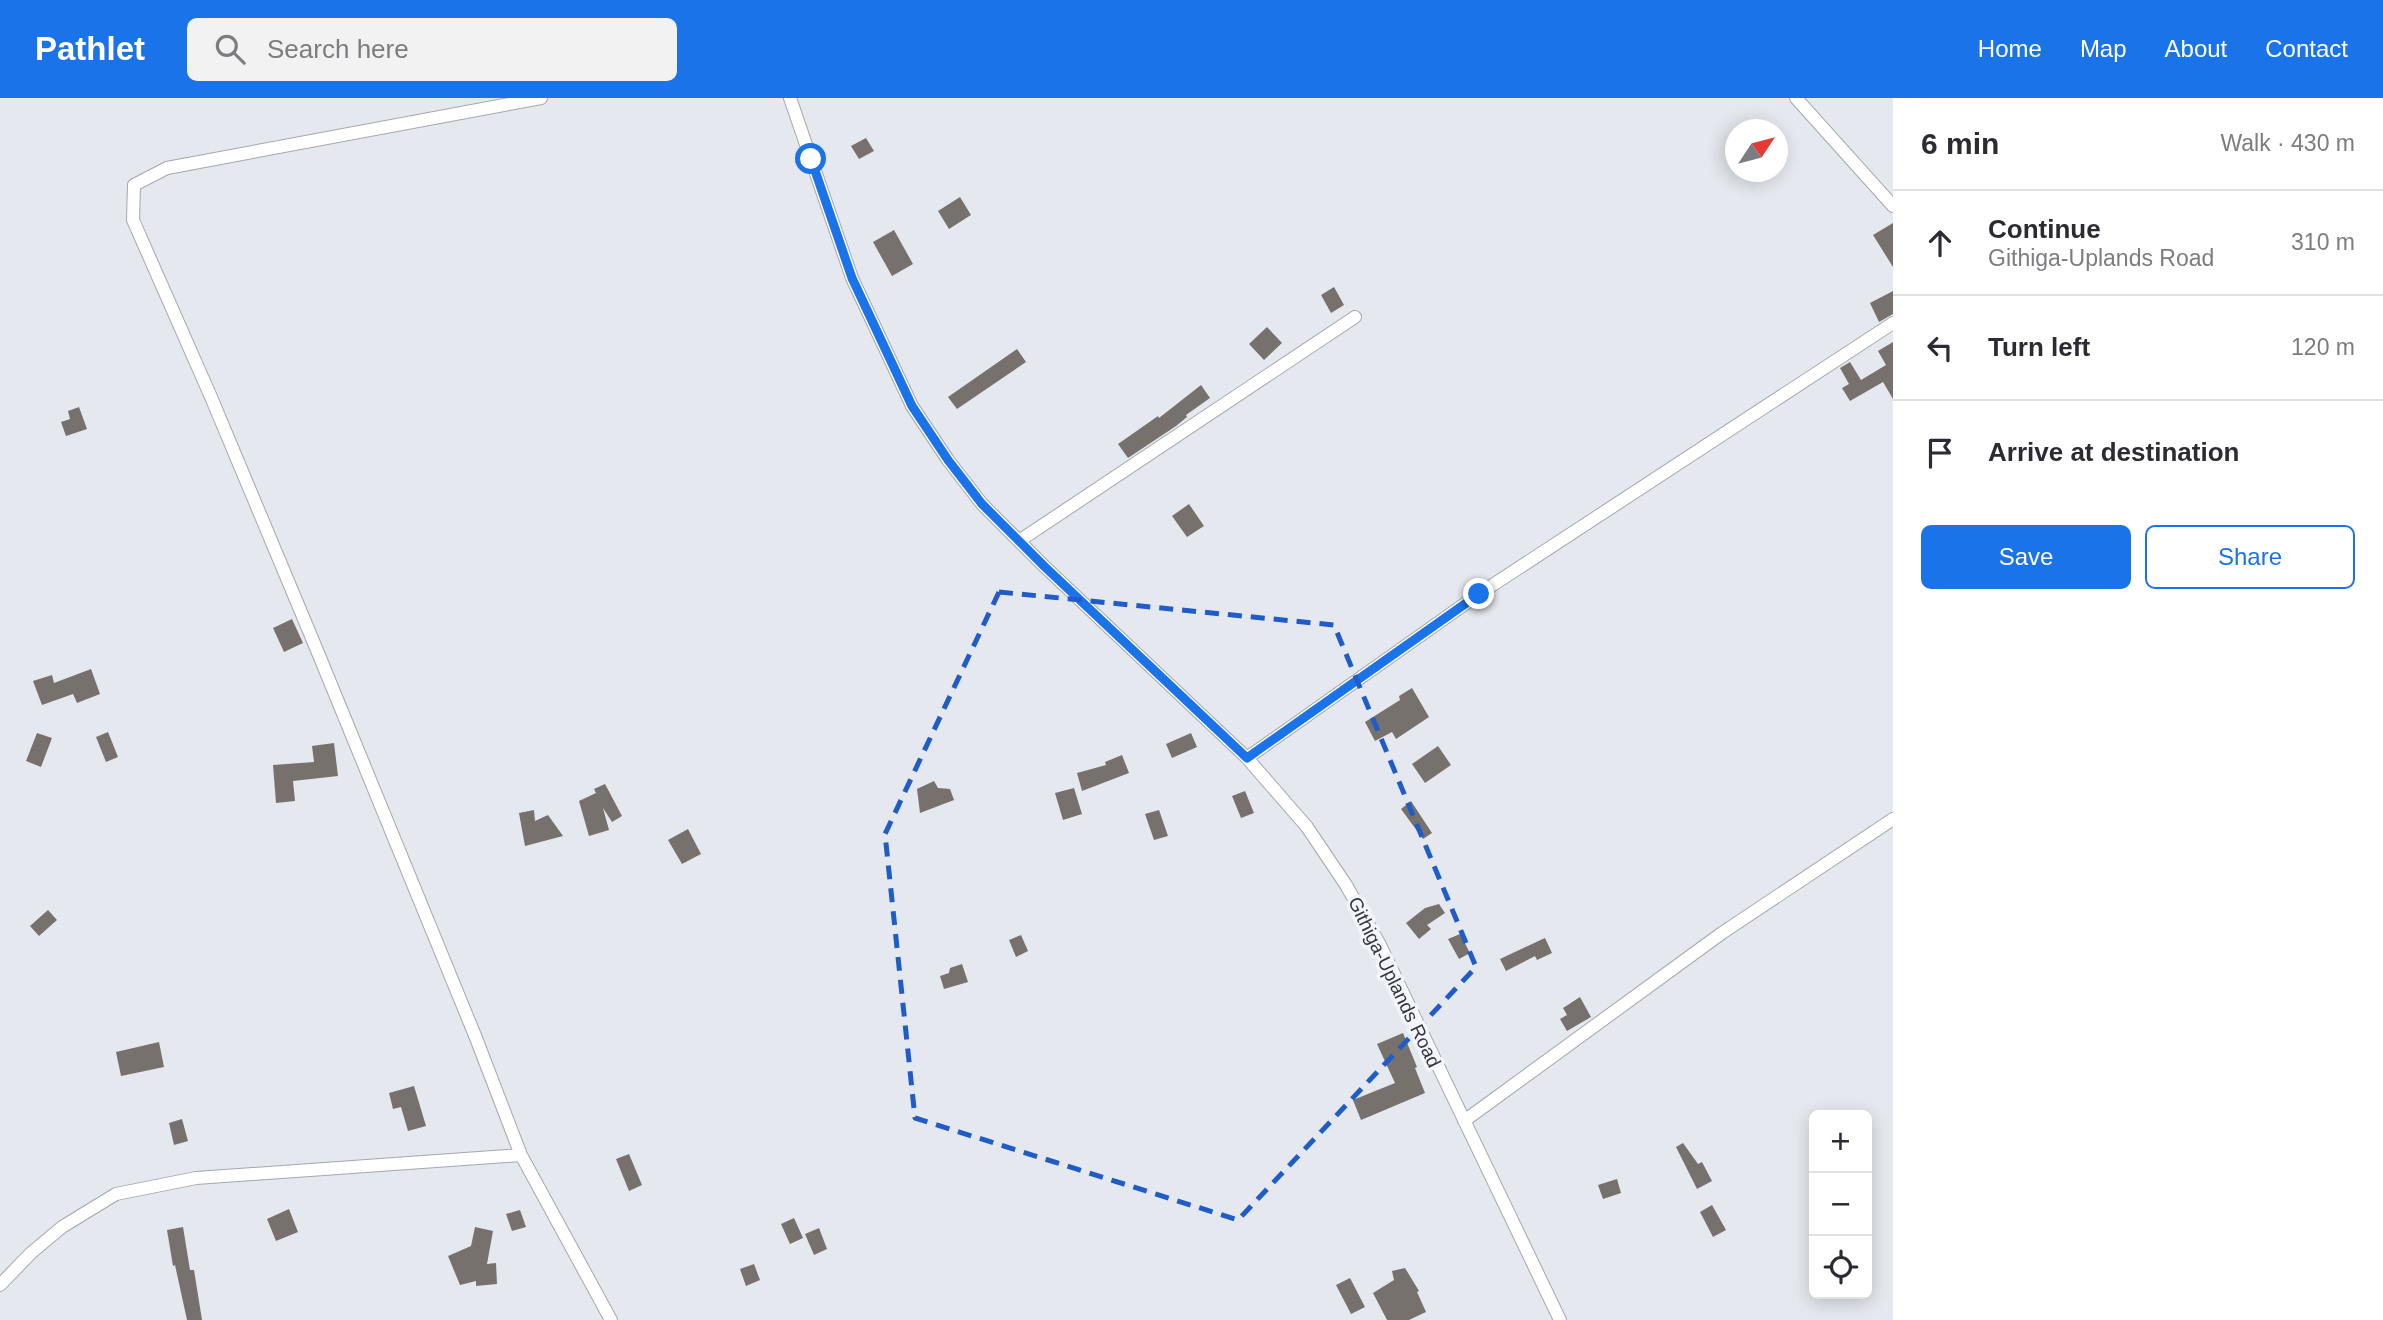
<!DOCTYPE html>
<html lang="en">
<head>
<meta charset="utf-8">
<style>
	:root { --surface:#fff; --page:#f2f2f3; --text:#2b2b33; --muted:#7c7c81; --line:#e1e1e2; --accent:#1a73e8 }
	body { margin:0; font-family:Arial,sans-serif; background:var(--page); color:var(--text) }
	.controls { position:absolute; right:21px; bottom:21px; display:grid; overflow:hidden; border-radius:10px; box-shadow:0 4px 18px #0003 }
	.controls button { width:63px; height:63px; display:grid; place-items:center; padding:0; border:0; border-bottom:2px solid var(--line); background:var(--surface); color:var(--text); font:35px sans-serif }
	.compass { position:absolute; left:1725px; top:21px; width:63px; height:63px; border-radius:50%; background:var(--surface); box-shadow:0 4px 18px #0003; rotate:54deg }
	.stop { position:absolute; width:21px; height:21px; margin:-16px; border:5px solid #1a73e8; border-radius:50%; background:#fff }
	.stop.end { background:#1a73e8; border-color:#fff; box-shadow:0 2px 7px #0008 }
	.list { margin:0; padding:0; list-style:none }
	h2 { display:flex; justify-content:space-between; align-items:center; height:91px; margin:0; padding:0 28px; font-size:30px }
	h2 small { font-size:23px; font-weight:400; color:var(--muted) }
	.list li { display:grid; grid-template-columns:46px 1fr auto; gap:21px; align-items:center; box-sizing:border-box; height:105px; padding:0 28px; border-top:2px solid var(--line) }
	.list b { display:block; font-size:26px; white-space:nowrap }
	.list p { margin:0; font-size:23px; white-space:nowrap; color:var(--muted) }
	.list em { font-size:23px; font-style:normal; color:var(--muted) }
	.actions { display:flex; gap:14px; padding:21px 28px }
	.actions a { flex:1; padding:16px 0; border:2px solid var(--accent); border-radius:10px; text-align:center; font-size:24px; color:var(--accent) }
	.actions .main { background:var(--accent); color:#fff }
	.icon { flex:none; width:38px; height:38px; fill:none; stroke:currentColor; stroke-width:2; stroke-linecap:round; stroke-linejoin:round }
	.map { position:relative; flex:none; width:1893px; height:1222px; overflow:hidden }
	header { display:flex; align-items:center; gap:42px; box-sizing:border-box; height:98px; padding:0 35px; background:var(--accent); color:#fff }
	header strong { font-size:33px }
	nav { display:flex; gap:38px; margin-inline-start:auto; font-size:24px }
	.search { width:490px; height:63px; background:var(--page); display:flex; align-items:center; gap:18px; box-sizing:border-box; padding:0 24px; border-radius:10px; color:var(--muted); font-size:26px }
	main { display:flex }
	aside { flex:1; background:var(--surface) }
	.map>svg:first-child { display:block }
	.building { fill:#77716d }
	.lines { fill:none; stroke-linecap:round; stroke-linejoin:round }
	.street-casing { stroke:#a4a7ad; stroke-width:14 }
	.street { stroke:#fff; stroke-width:12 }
	.route { stroke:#1a73e8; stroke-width:9 }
	.marked { fill:none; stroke:#205cc8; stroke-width:5; stroke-dasharray:14 9; stroke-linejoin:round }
	.labels { text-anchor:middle; stroke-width:7; stroke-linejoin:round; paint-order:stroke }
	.street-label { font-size:19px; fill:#353638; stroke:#f3f5fc }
</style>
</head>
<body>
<header>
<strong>Pathlet</strong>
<div class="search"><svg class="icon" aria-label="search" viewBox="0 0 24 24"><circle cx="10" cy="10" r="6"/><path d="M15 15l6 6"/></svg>Search here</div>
<nav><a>Home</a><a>Map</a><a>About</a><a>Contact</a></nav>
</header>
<main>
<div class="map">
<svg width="1893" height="1222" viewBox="0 0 1893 1222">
	<rect width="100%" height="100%" fill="#e5e8ee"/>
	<!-- building -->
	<path class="building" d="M866,40L874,53L859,61L851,48Z
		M960,99L971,117L949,131L938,113Z
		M1893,125V169L1873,137Z
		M894,132L913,166L892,178L873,144Z
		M1334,189L1344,207L1331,215L1321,197Z
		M1893,193V216L1879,224L1870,205Z
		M1267,229L1282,245L1264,262L1249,246Z
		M1893,244V301L1883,284L1850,303L1842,290L1849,286L1840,270L1850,264L1861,282L1886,267L1878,253Z
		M1017,251L1026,264L957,311L948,299Z
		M1201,287L1210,300L1186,317L1187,319L1176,328L1128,360L1118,346L1158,318L1159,320Z
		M79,309L87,331L66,338L61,324L70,321L68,313Z
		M1189,406L1204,428L1187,439L1172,418Z
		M292,521L303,545L284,554L273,530Z
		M91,571L100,596L77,605L73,596L42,607L33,583L52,577L54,585Z
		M1412,590L1429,619L1396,641L1392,634L1375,643L1365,624L1400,602L1399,598Z
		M108,634L118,659L106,664L96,639Z
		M37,635L52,640L41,669L26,663Z
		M1191,635L1197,649L1172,660L1166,646Z
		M334,645L338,678L293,683L295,703L276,705L273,667L314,664L312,648Z
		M1438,648L1451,667L1425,685L1412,666Z
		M1122,657L1129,675L1082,693L1077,675L1106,667L1105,664Z
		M934,683L938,690L950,691L954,702L920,715L917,691Z
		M605,686L622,718L612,724L603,710L609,732L589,738L579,703L596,695L594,691Z
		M1074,690L1082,716L1063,722L1055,695Z
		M1245,693L1254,715L1241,720L1232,698Z
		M1411,703L1432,735L1423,741L1401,711Z
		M534,712L535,723L548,717L563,738L525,748L519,715Z
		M1159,712L1168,738L1154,742L1145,716Z
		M688,731L701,756L682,766L668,742Z
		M1439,806L1445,815L1427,827L1431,831L1419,841L1406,825L1425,810Z
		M48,812L57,822L39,838L30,828Z
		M1460,836L1470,855L1459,861L1448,841Z
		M1021,837L1028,853L1016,859L1009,842Z
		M1545,840L1552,855L1537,862L1535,858L1506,873L1500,861Z
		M962,866L968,884L944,891L940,878L949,875L950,870Z
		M1580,899L1591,919L1567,933L1560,921L1567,917L1563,910Z
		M1403,935L1417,969L1415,970L1425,995L1361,1022L1353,1002L1395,985L1377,946Z
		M159,944L164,969L121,978L116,954Z
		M414,988L426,1028L408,1033L401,1009L393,1011L389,995Z
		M182,1021L188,1043L174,1047L169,1025Z
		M1683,1045L1698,1066L1702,1064L1712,1083L1697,1091L1676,1049Z
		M629,1056L642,1087L629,1093L616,1061Z
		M1617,1081L1621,1095L1603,1101L1598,1087Z
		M1712,1107L1726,1132L1713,1139L1700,1114Z
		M289,1111L298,1134L276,1143L267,1121Z
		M520,1112L526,1129L512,1133L506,1116Z
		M794,1120L803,1140L790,1146L781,1126Z
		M183,1129L190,1172H194L202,1222H187L175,1167L173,1168L167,1132Z
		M475,1129L493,1133L487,1166L496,1165L497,1186L476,1188V1183L460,1187L448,1158L471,1148Z
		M819,1130L827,1151L814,1157L805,1136Z
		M754,1166L760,1182L746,1188L740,1171Z
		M1405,1170L1419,1193L1417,1194L1426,1214L1409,1222H1387L1373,1195L1394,1182L1392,1173Z
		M1350,1180L1365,1209L1351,1216L1336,1187Z"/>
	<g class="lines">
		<defs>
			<path id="street" d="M541,0L167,70L134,87L133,122L211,299L314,545L476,940L521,1057L611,1222
				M790,0L852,180L912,308L948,362L982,406L1044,468L1247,660L1307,729L1346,787L1380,847L1560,1222
				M1796,0L1893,108
				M1019,443L1355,219
				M1247,660L1479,496L1893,225
				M1464,1023L1722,835L1893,721
				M0,1187L31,1155L62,1129L116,1096L196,1080L521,1057"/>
		</defs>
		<!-- street casing -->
		<use href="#street" class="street-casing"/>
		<!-- street -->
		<use href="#street" class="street"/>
	</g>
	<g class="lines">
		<!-- route -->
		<path class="route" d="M811,61L852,180L912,308L948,362L982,406L1044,468L1247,660L1479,496"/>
	</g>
	<!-- marked area -->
	<path class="marked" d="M999,494L1334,527L1476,869L1238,1122L915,1020L885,736Z"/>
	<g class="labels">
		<!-- street labels -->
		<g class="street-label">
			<text transform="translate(1395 884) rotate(64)" y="7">Githiga-Uplands Road</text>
		</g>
	</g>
</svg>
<div class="controls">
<button>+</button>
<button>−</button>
<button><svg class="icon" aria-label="locate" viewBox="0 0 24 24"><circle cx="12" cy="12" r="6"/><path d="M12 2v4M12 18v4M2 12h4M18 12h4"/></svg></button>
</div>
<svg class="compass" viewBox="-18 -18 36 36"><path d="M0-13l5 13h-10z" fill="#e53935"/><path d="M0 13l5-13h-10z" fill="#7c7c81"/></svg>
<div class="stop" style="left:811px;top:61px"></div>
<div class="stop end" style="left:1479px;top:496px"></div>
</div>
<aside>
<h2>6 min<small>Walk · 430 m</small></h2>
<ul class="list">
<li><svg class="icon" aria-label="ahead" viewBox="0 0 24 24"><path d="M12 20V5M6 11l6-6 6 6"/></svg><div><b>Continue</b><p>Githiga-Uplands Road</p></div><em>310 m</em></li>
<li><svg class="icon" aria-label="left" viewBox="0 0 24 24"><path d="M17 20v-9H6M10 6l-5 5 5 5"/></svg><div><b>Turn left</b></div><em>120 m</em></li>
<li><svg class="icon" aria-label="arrive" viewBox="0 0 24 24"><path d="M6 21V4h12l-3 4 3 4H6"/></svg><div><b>Arrive at destination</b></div></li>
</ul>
<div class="actions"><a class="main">Save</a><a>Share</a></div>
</aside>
</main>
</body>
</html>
